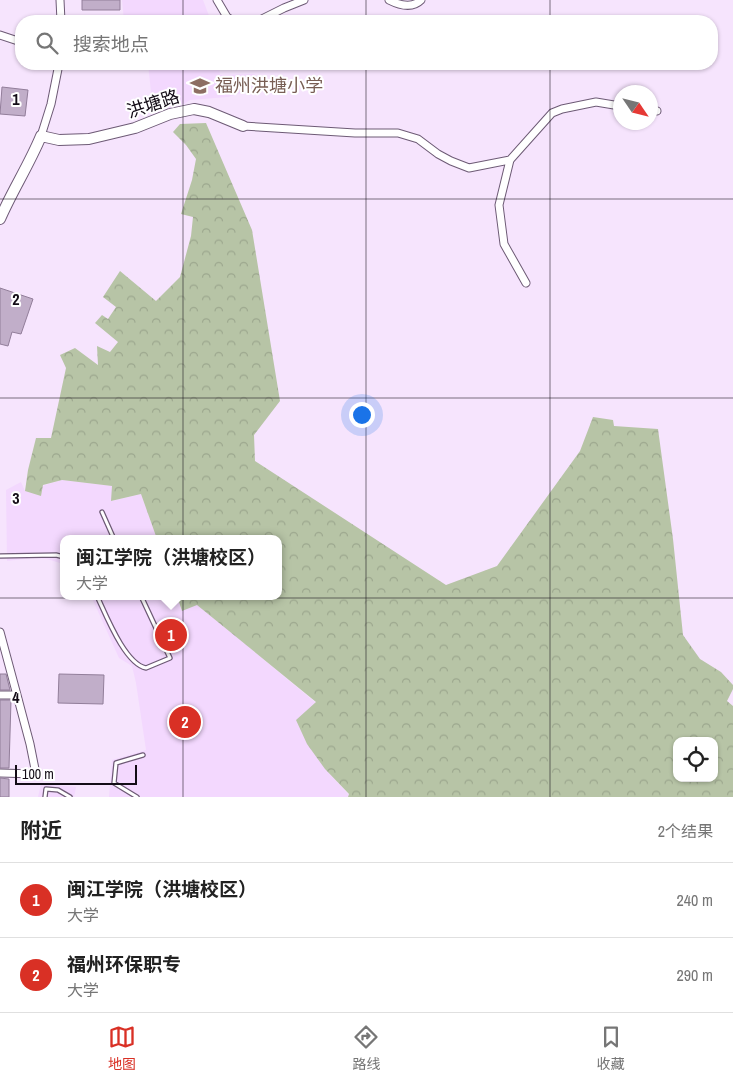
<!DOCTYPE html>
<html lang="zh">
<head>
<meta charset="utf-8">
<style>
	:root { --surface:#fff; --page:#f6f6f6; --text:#222; --muted:#767676; --line:#e0e0e0; --accent:#d93025 }
	body { margin:0; font-family:"Archivo Narrow","Noto Sans SC",sans-serif; background:var(--page); color:var(--text) }
	.controls { position:absolute; right:15px; bottom:15px; display:grid; overflow:hidden; border-radius:10px; box-shadow:0 1px 4px #0004 }
	.controls button { width:45px; height:45px; display:grid; place-items:center; padding:0; border:0; border-bottom:1px solid var(--line); background:var(--surface); color:var(--text); font:25px sans-serif }
	.compass { position:absolute; left:613px; top:85px; width:45px; height:45px; border-radius:50%; background:var(--surface); box-shadow:0 1px 4px #0004; rotate:125deg }
	.scale { position:absolute; left:15px; bottom:12px; width:122px; box-sizing:border-box; padding-left:5px; border:2px solid #130c16; border-top:0; font-size:14px; line-height:18px; white-space:nowrap; color:#130c16; -webkit-text-stroke:4px #fff; paint-order:stroke }
	.you { position:absolute; left:361px; top:414px; width:18px; height:18px; margin:-12px; border:4px solid #fff; border-radius:50%; background:#1a73e8; box-shadow:0 0 0 8px #1a73e833 }
	.badge { display:grid; place-items:center; width:32px; height:32px; border-radius:50%; background:var(--accent); color:#fff; font-size:16px; font-weight:700 }
	.pin { position:absolute; translate:-50% -50%; border:2px solid #fff; box-shadow:0 1px 5px #0006 }
	.popup { position:absolute; left:60px; top:535px; width:222px; height:65px; box-sizing:border-box; display:grid; place-content:center; border-radius:10px; background:var(--surface); filter:drop-shadow(0 1px 4px #0005); font-size:16px; white-space:nowrap; color:var(--muted) }
	.popup b { font-size:19px; color:var(--text) }
	.popup::after { content:''; position:absolute; left:50%; top:100%; margin-left:-10px; border:10px solid transparent; border-top-color:var(--surface) }
	.list { margin:0; padding:0; list-style:none }
	h2 { display:flex; justify-content:space-between; align-items:center; height:65px; margin:0; padding:0 20px; font-size:21px }
	h2 small { font-size:16px; font-weight:400; color:var(--muted) }
	.list li { display:grid; grid-template-columns:32px 1fr auto; gap:15px; align-items:center; box-sizing:border-box; height:75px; padding:0 20px; border-top:1px solid var(--line) }
	.list b { display:block; font-size:19px; white-space:nowrap }
	.list p { margin:0; font-size:16px; white-space:nowrap; color:var(--muted) }
	.list em { font-size:16px; font-style:normal; color:var(--muted) }
	.icon { flex:none; width:28px; height:28px; fill:none; stroke:currentColor; stroke-width:2; stroke-linecap:round; stroke-linejoin:round }
	.map { position:relative; flex:none; width:733px; height:797px; overflow:hidden }
	.search { position:absolute; background:var(--surface); box-shadow:0 1px 4px #0004; left:15px; right:15px; top:15px; height:55px; display:flex; align-items:center; gap:12px; box-sizing:border-box; padding:0 18px; border-radius:20px; color:var(--muted); font-size:19px }
	.sheet { height:215px; background:var(--surface) }
	nav { display:flex; justify-content:space-around; align-items:center; box-sizing:border-box; height:70px; border-top:1px solid var(--line); background:var(--surface); font-size:14px; color:var(--muted) }
	nav a { display:grid; justify-items:center; gap:2px }
	nav .on { color:var(--accent) }
	.map>svg:first-child { display:block }
	.built { fill:#f3d8fe }
	.forest { fill:url(#forest-crowns); fill-rule:evenodd }
	.building { fill:#c1aec9; stroke:#927e9a }
	.lines { fill:none; stroke-linecap:round; stroke-linejoin:round }
	.lane-casing { stroke:#6d5a75; stroke-width:5.5 }
	.street-casing { stroke:#6d5a75; stroke-width:9 }
	.secondary-casing { stroke:#6d5a75; stroke-width:12 }
	.lane { stroke:#fff; stroke-width:3 }
	.street { stroke:#fff; stroke-width:7 }
	.secondary { stroke:#fff; stroke-width:10 }
	.grid { fill:none; stroke:#130c16; stroke-width:1; stroke-opacity:0.55 }
	.labels { text-anchor:middle; stroke-width:4; stroke-linejoin:round; paint-order:stroke }
	.education-label { font-size:18px; fill:#785e54; stroke:#fff; text-anchor:start }
	.street-label { font-size:18px; fill:#130c16; stroke:#fff }
	.grid-label { font-size:16px; text-anchor:middle; font-weight:bold; fill:#130c16; stroke:#fff; stroke-width:4; stroke-linejoin:round; paint-order:stroke }
</style>
</head>
<body>
<div class="map">
<svg width="733" height="797" viewBox="0 0 733 797">
	<defs>
		<pattern id="forest-crowns" width="20" height="18" patternUnits="userSpaceOnUse" patternTransform="scale(1.25)"><rect width="20" height="18" fill="#b7c4a6"/><path d="M2 6a3 3 0 1 1 6 0M12 15a3 3 0 1 1 6 0" fill="none" stroke="#9ca78e"/></pattern>
	</defs>
	<rect width="100%" height="100%" fill="#f6e4fd"/>
	<!-- built -->
	<path class="built" d="M122,0H203L211,21H124Z
		M148,64H219L220,75L255,74L249,87L241,93L228,97L190,100L184,104H173L172,108H166L159,96L151,92Z
		M62,480L113,486L112,501L141,494L157,539H64L63,564L47,559L32,558L7,561L6,490L21,482L25,491Z
		M91,596H177L182,611L197,604L316,703L325,769L349,795L348,797H109L112,760L146,750L136,683L132,666L119,658Z
		M41,784L76,787L74,797H38Z"/>
	<!-- forest -->
	<path class="forest" d="M206,123L252,230L280,401L254,435L255,461L446,585L497,566L580,451L593,417L613,420L614,426L658,429L673,539L683,635L700,659L721,672L733,685V689L727,701L733,706V797H348L349,794L325,769L307,744L296,720L316,702L197,605L182,611L177,596H278V539H157L141,494L111,501L112,486L62,480L43,485L41,496L25,491L28,470L36,438H51L66,368L60,355L75,348L98,365L97,346L110,352L118,342L95,323L102,315L108,319L116,307L103,297L120,271L156,301L180,277L191,236L193,217L181,214L192,180L196,159L186,145L173,132L180,124ZM677,741H714V778H677Z"/>
	<!-- building -->
	<path class="building" d="M82,0H120V10H82Z
		M2,87L28,90L25,116L0,114Z
		M0,288L33,299L21,334L12,332L8,346L0,344Z
		M0,674H6L10,690H0Z
		M59,674L104,675L103,704L58,703Z
		M0,700H11L9,768H0Z
		M0,778L9,779V797H0Z"/>
	<g class="lines">
		<defs>
			<path id="lane" d="M102,512L114,539
				M0,556L56,555L64,557
				M97,596C106,615 125,664 146,668L170,658L141,596
				M45,797L46,789L58,790L70,797
				M137,797L114,783L116,763L143,755"/>
			<path id="street" d="M60,0L61,21
				M217,0L227,17L233,21
				M389,0C399,5 412,9 421,0
				M258,21L284,8L304,0
				M0,35L21,42
				M650,110L657,111
				M243,126L355,133H398L418,139L438,154L451,161L469,168L510,160
				M41,136L51,104L59,64
				M526,283L504,244L499,205L510,160L552,113L562,109L596,102L620,106
				M0,632L17,695
				M0,695H17L30,744L36,774L0,773"/>
			<path id="secondary" d="M0,219C12,191 29,165 41,136L59,140L89,139L135,128L170,114L194,109L209,112L243,126"/>
		</defs>
		<!-- lane casing -->
		<use href="#lane" class="lane-casing"/>
		<!-- street casing -->
		<use href="#street" class="street-casing"/>
		<!-- secondary casing -->
		<use href="#secondary" class="secondary-casing"/>
		<!-- lane -->
		<use href="#lane" class="lane"/>
		<!-- street -->
		<use href="#street" class="street"/>
		<!-- secondary -->
		<use href="#secondary" class="secondary"/>
	</g>
	<!-- grid -->
	<path class="grid" d="M183,0V21M366,0V21M550,0V21M183,64V797M366,64V797M550,64V797M0,199H733M0,398H733M0,598H733"/>
	<!-- icons -->
	<defs>
		<symbol id="school-bare" viewBox="-9 -9 18 18"><path d="M0-5L7-2L0 1L-7-2ZM-4 1L0 2.5L4 1V4Q0 6-4 4Z" fill="#8d6e63" stroke="#fff" stroke-width="2.5" paint-order="stroke"/></symbol>
	</defs>
	<g fill-rule="evenodd">
		<use href="#school-bare" x="186" y="72" width="28" height="28"/>
	</g>
	<g class="labels">
		<!-- education labels -->
		<g class="education-label">
			<text x="215" y="92">福州洪塘小学</text>
		</g>
		<!-- street labels -->
		<g class="street-label">
			<text transform="translate(153 104) rotate(-18)" y="6">洪塘路</text>
		</g>
	</g>
	<g class="grid-label">
		<text x="16" y="105">1</text>
		<text x="16" y="305">2</text>
		<text x="16" y="504">3</text>
		<text x="16" y="703">4</text>
	</g>
</svg>
<div class="controls">
<button><svg class="icon" aria-label="locate" viewBox="0 0 24 24"><circle cx="12" cy="12" r="6"/><path d="M12 2v4M12 18v4M2 12h4M18 12h4"/></svg></button>
</div>
<svg class="compass" viewBox="-18 -18 36 36"><path d="M0-13l5 13h-10z" fill="#e53935"/><path d="M0 13l5-13h-10z" fill="#767676"/></svg>
<div class="scale">100 m</div>
<div class="you"></div>
<div class="pin badge" style="left:171px;top:635px">1</div>
<div class="popup"><b>闽江学院（洪塘校区）</b>大学</div>
<div class="pin badge" style="left:185px;top:722px">2</div>
<div class="search"><svg class="icon" aria-label="search" viewBox="0 0 24 24"><circle cx="10" cy="10" r="6"/><path d="M15 15l6 6"/></svg>搜索地点</div>
</div>
<section class="sheet">
<h2>附近<small>2个结果</small></h2>
<ul class="list">
<li><span class="badge">1</span><div><b>闽江学院（洪塘校区）</b><p>大学</p></div><em>240 m</em></li>
<li><span class="badge">2</span><div><b>福州环保职专</b><p>大学</p></div><em>290 m</em></li>
</ul>
</section>
<nav>
<a class="on"><svg class="icon" aria-label="map" viewBox="0 0 24 24"><path d="M3 6l6-2 6 2 6-2v14l-6 2-6-2-6 2zM9 4v14M15 6v14"/></svg>地图</a>
<a><svg class="icon" aria-label="directions" viewBox="0 0 24 24"><path d="M12 3l9 9-9 9-9-9zM9 14v-3h6M13 9l2 2-2 2"/></svg>路线</a>
<a><svg class="icon" aria-label="saved" viewBox="0 0 24 24"><path d="M7 4h10v16l-5-4-5 4z"/></svg>收藏</a>
</nav>
</body>
</html>
